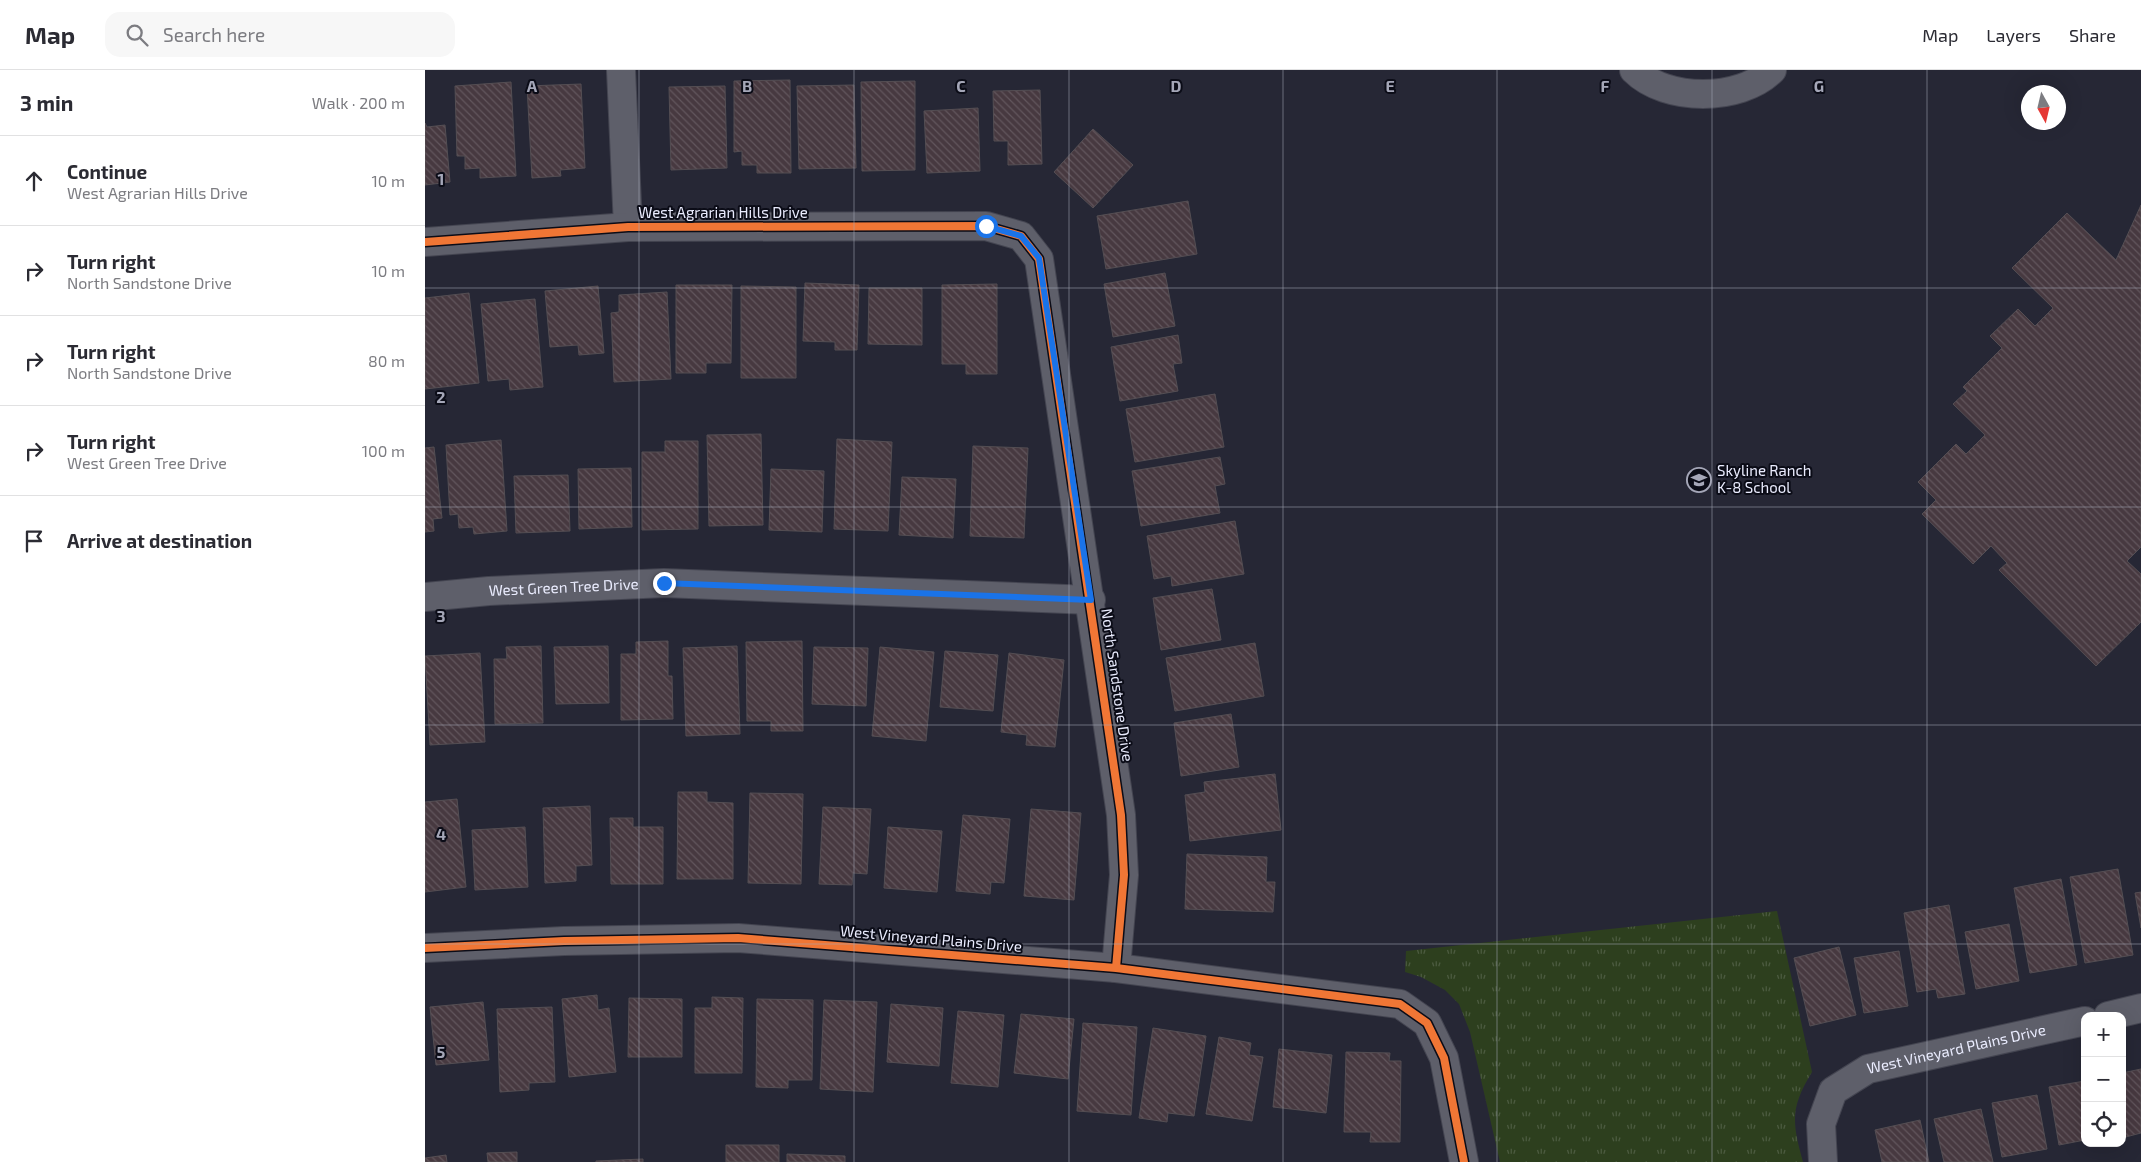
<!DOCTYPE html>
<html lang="en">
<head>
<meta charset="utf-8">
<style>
	:root { --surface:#fff; --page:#f7f7f7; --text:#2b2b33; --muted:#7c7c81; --line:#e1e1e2 }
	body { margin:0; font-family:"Exo 2",sans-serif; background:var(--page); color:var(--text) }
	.controls { position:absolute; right:15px; bottom:15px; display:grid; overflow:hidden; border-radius:10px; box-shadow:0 5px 20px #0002 }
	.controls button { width:45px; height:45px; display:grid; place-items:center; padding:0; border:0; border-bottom:1px solid var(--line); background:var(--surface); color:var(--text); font:25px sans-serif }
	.compass { position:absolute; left:1596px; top:15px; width:45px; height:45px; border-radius:50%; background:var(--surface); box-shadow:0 5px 20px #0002; rotate:172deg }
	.stop { position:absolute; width:15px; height:15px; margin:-11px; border:4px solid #1a73e8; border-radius:50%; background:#fff }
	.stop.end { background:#1a73e8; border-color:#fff; box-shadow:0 1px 5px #0008 }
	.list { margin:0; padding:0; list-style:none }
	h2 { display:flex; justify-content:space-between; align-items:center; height:65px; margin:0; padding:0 20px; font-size:21px }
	h2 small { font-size:16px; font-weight:400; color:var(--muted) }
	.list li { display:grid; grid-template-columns:32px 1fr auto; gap:15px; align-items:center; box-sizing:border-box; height:90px; padding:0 20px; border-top:1px solid var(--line) }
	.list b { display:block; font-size:19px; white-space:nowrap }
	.list p { margin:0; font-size:16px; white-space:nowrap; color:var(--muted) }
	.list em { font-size:16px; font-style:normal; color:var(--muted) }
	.icon { flex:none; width:28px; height:28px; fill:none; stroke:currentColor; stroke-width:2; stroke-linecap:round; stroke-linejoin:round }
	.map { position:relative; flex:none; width:1716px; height:1092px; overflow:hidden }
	header { display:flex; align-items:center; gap:30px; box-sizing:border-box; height:70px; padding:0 25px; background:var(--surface); border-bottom:1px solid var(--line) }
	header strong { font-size:24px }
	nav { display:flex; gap:28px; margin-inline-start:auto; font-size:18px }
	.search { width:350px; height:45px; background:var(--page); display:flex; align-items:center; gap:12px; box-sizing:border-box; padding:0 18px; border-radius:15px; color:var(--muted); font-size:19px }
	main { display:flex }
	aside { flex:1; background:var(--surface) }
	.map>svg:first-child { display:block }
	.park { fill:url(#park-tufts) }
	.building { fill:url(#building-back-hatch); stroke:#544e53 }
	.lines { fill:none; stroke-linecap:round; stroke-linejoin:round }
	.minor-casing { stroke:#444551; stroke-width:30 }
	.minor { stroke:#5e5f6a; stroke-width:28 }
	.cycleway-casing { stroke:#0b0c17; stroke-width:11 }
	.cycleway { stroke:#f07635; stroke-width:8 }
	.route { stroke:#1a73e8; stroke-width:6 }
	.grid { fill:none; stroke:#a5a7b8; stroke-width:1; stroke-opacity:0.55 }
	.labels { text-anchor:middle; stroke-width:4; stroke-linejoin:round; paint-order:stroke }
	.street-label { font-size:15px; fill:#eaecfe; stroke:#0b0c17 }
	.poi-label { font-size:15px; fill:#eaecfe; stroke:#0b0c17; text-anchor:start }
	.grid-label { font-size:16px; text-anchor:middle; font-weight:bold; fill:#a5a7b8; stroke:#0b0c17; stroke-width:4; stroke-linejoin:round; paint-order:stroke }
</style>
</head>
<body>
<header>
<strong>Map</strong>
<div class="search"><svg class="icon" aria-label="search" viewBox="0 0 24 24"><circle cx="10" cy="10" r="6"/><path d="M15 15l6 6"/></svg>Search here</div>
<nav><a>Map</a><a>Layers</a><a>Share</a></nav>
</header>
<main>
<aside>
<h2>3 min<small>Walk · 200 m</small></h2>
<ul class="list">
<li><svg class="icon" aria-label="ahead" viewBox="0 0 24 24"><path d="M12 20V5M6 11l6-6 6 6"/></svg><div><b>Continue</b><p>West Agrarian Hills Drive</p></div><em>10 m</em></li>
<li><svg class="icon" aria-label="right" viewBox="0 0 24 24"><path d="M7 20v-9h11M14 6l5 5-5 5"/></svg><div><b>Turn right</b><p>North Sandstone Drive</p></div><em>10 m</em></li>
<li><svg class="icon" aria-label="right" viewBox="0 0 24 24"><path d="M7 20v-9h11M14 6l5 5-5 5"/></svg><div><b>Turn right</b><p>North Sandstone Drive</p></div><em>80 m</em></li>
<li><svg class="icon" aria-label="right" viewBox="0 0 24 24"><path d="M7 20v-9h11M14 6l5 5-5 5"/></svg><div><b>Turn right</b><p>West Green Tree Drive</p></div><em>100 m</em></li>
<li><svg class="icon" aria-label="arrive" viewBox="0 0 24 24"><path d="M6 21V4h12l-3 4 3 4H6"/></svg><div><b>Arrive at destination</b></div></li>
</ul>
</aside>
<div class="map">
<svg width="1716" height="1092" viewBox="0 0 1716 1092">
	<defs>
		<pattern id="park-tufts" width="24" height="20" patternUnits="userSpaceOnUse" patternTransform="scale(1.25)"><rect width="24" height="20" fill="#2d3f1e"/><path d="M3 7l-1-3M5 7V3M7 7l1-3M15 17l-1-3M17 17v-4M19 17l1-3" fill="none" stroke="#4c5b40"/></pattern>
		<pattern id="building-back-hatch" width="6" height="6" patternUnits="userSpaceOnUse" patternTransform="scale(1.25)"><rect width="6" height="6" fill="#473940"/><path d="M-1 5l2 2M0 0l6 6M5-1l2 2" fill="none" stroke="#62565d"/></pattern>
	</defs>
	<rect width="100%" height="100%" fill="#262735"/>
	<!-- park -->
	<path class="park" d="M1352,841L1387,1002C1365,1038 1367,1052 1378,1092H1075L1045,962L1034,934L1020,920L996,907L980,902L981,881Z"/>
	<!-- building -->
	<path class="building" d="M365,10L366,103H332V95H317V81L309,82V11Z
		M490,11V100L437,101L436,12Z
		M86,12L91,106L55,108V98L40,99V86H32L30,16Z
		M156,14L160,98L135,100L136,106L107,108L102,16Z
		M429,15L431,98L374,99L372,16Z
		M300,16L302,98L246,100L244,17Z
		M615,20L617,94L583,95V71H569L568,21Z
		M553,38L555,101L502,103L499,41Z
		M0,53L2,57L20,55L25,112L0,115Z
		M668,59L708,95L668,138L629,102Z
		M763,131L772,184L681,199L672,146Z
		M1716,135V477L1702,491L1716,504V552L1671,596L1574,500L1582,493L1566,476L1548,494L1497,444L1511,430L1493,412L1531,374L1541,384L1560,365L1528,334L1542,321L1538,317L1577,278L1565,266L1593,239L1610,256L1628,238L1587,198L1642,143L1691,190Z
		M740,203L750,256L688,267L679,214Z
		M380,213L434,215L432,280H410V272L378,271Z
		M572,214V304H541V294H517V215Z
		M251,215H307L306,293H281V303H251Z
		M173,216L179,283L154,285L153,275L125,277L120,221Z
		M316,216L371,217V308H316Z
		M444,218H497V275L443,274Z
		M242,222L246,309L189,312L186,243L194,242V225Z
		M44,223L54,313L0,319V228Z
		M110,229L118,317L85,320L84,309L63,311L56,234Z
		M753,265L757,293L748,294L753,321L695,331L686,277Z
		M790,324L799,377L710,392L701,339Z
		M336,364L338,455L284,456L282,365Z
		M412,369L467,372L463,461L409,459Z
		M76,370L82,461L49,464L48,457L34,458L33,444L25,445L21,375Z
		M240,371H273V459L217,460V382H240Z
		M548,376L603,378L599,468L545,466Z
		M9,377L17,448L8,449L9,461L0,462V378Z
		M795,387L800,414L790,416L795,443L716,456L707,401Z
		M206,398L207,457L154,459L153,399Z
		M346,399L399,401L397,462L344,460Z
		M143,405L145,461L91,463L89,406Z
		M477,407L531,409L528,468L474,465Z
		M810,451L819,504L747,516L746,506L729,509L722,466Z
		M787,519L796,570L736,580L728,528Z
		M243,571V606H247L248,649L196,650V584H211V572Z
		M377,571L378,661H346V651H322L321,572Z
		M830,573L839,626L750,641L741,588Z
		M116,576L118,653L70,654L69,589H82L81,577Z
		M183,576L184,633L131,634L129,577Z
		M312,576L315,664L261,666L258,578Z
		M389,577L443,578L441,636L387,634Z
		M455,577L509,582L501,671L447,666Z
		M520,581L573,585L568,641L515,637Z
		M55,583L60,672L5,675L0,586Z
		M584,583L639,590L630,677L601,675L602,665L576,662Z
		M806,644L814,697L756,706L749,653Z
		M850,704L856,760L765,771L760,725L780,722L779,712Z
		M253,722H282V732L308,733V809H252Z
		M325,723L378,724L376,814L323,813Z
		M32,729L41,817L0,822V732Z
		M165,736L167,795L151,796V811L120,813L118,738Z
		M398,737L446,739L442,804L428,803L427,815L394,814Z
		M606,739L656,743L649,830L599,826Z
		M538,745L585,749L579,813L566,812L565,824L531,821Z
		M185,748H208V757H238V814H186Z
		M100,757L103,817L50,820L47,760Z
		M463,757L517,761L512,822L459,818Z
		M762,784L842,787L841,812H850L848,842L760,839Z
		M1693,799L1708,885L1660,893L1645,807Z
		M1636,809L1652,895L1605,903L1589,818Z
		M1716,822V858L1710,823Z
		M1524,835L1540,924L1513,928L1511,919L1492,922L1479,843Z
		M1584,854L1594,911L1551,919L1540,862Z
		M1414,877L1431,945L1385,956L1369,888Z
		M1474,881L1483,936L1439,943L1429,888Z
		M172,925L173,940L184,938L191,1002L144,1007L137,929Z
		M287,927L318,928L317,1003H270V938H287Z
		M204,928L257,929V987H203Z
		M332,929L388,930L387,1010H363V1018L331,1017Z
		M399,930L452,932L448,1022L395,1019Z
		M58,932L64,990L11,995L5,937Z
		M466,934L518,938L514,996L462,992Z
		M127,937L130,1012L104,1013V1020L75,1022L72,939Z
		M533,941L579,945L573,1017L526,1013Z
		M596,944L649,949L643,1009L589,1003Z
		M658,953L712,957L706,1045L652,1041Z
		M728,958L781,966L769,1046L743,1043L742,1052L714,1048Z
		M794,967L826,973L824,985L838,987L827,1051L781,1044Z
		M854,979L907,985L901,1043L848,1037Z
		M921,982L965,983L964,991H976L975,1072H945L946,1062H919Z
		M1716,999V1063L1697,1068V1003Z
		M1660,1011V1070L1634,1075L1624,1017Z
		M1612,1025L1622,1079L1577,1087L1567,1033Z
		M1556,1039L1568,1092H1519L1509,1049Z
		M1495,1050L1504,1092H1457L1450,1060Z
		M301,1075H354V1092H301Z
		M92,1082V1092H63L62,1083Z
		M362,1084L420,1086V1092H362Z
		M21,1085L22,1092H0V1088Z
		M218,1089V1092H171V1091Z"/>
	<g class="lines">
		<defs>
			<g id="minor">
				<path d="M196,0L203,157"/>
				<path d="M1209,0C1241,32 1315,32 1347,0"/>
				<path d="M0,172L203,157L561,156L596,166L614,189L696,745L699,805L691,898"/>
				<path id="s1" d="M0,527L64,521L239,513L666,530"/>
				<path d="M0,878L139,871L313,868L691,898L975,934L1002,953L1019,988L1039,1092"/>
				<path d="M1683,946L1716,938"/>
				<path id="s2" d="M1398,1092L1396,1054L1408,1021L1443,999L1660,951"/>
			</g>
		</defs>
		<!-- minor casing -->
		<use href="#minor" class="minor-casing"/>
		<!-- minor -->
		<use href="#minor" class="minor"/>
		<defs>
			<path id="cycleway" d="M0,172L203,157L561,156L596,166L614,189L696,745L699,805L691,898
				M0,878L139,871L313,868L691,898L975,934L1002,953L1019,988L1039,1092"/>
		</defs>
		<!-- cycleway casing -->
		<use href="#cycleway" class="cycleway-casing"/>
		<!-- cycleway -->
		<use href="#cycleway" class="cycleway"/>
	</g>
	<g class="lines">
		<!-- route -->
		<path class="route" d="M239,513L666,530L614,188L596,166L561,156"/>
	</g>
	<!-- grid -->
	<path class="grid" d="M214,0V1092M429,0V1092M644,0V1092M858,0V1092M1072,0V1092M1287,0V1092M1502,0V1092M0,218H1716M0,437H1716M0,655H1716M0,874H1716"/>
	<!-- icons -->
	<defs>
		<symbol id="school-ring" viewBox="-11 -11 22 22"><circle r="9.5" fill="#0b0c17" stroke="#a5a7b8" stroke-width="1.5"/><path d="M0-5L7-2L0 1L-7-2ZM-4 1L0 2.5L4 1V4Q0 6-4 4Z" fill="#a5a7b8"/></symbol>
	</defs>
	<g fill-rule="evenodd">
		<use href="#school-ring" x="1260" y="396" width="28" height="28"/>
	</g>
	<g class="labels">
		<!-- street labels -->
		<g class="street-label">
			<text x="298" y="148">West Agrarian Hills Drive</text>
			<text dy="5" stroke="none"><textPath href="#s1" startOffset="139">West Green Tree Drive</textPath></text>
			<text transform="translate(692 615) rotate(82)" y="5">North Sandstone Drive</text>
			<text transform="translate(506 869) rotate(5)" y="5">West Vineyard Plains Drive</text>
			<text dy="5" stroke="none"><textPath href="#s2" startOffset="205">West Vineyard Plains Drive</textPath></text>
		</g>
		<!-- poi labels -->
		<g class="poi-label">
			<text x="1292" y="406">Skyline Ranch<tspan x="1292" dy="17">K-8 School</tspan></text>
		</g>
	</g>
	<g class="grid-label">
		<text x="107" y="22">A</text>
		<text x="322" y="22">B</text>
		<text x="536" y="22">C</text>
		<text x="751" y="22">D</text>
		<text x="965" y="22">E</text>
		<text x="1180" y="22">F</text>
		<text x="1394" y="22">G</text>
		<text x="16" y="115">1</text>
		<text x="16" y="333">2</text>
		<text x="16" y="552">3</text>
		<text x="16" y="770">4</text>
		<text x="16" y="988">5</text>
	</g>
</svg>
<div class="controls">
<button>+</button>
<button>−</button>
<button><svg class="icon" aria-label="locate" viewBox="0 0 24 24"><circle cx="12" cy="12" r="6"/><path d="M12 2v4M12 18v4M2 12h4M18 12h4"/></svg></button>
</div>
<svg class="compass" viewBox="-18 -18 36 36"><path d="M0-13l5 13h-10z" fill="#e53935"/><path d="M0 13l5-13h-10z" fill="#7c7c81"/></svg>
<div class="stop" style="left:561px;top:156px"></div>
<div class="stop end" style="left:239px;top:513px"></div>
</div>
</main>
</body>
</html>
